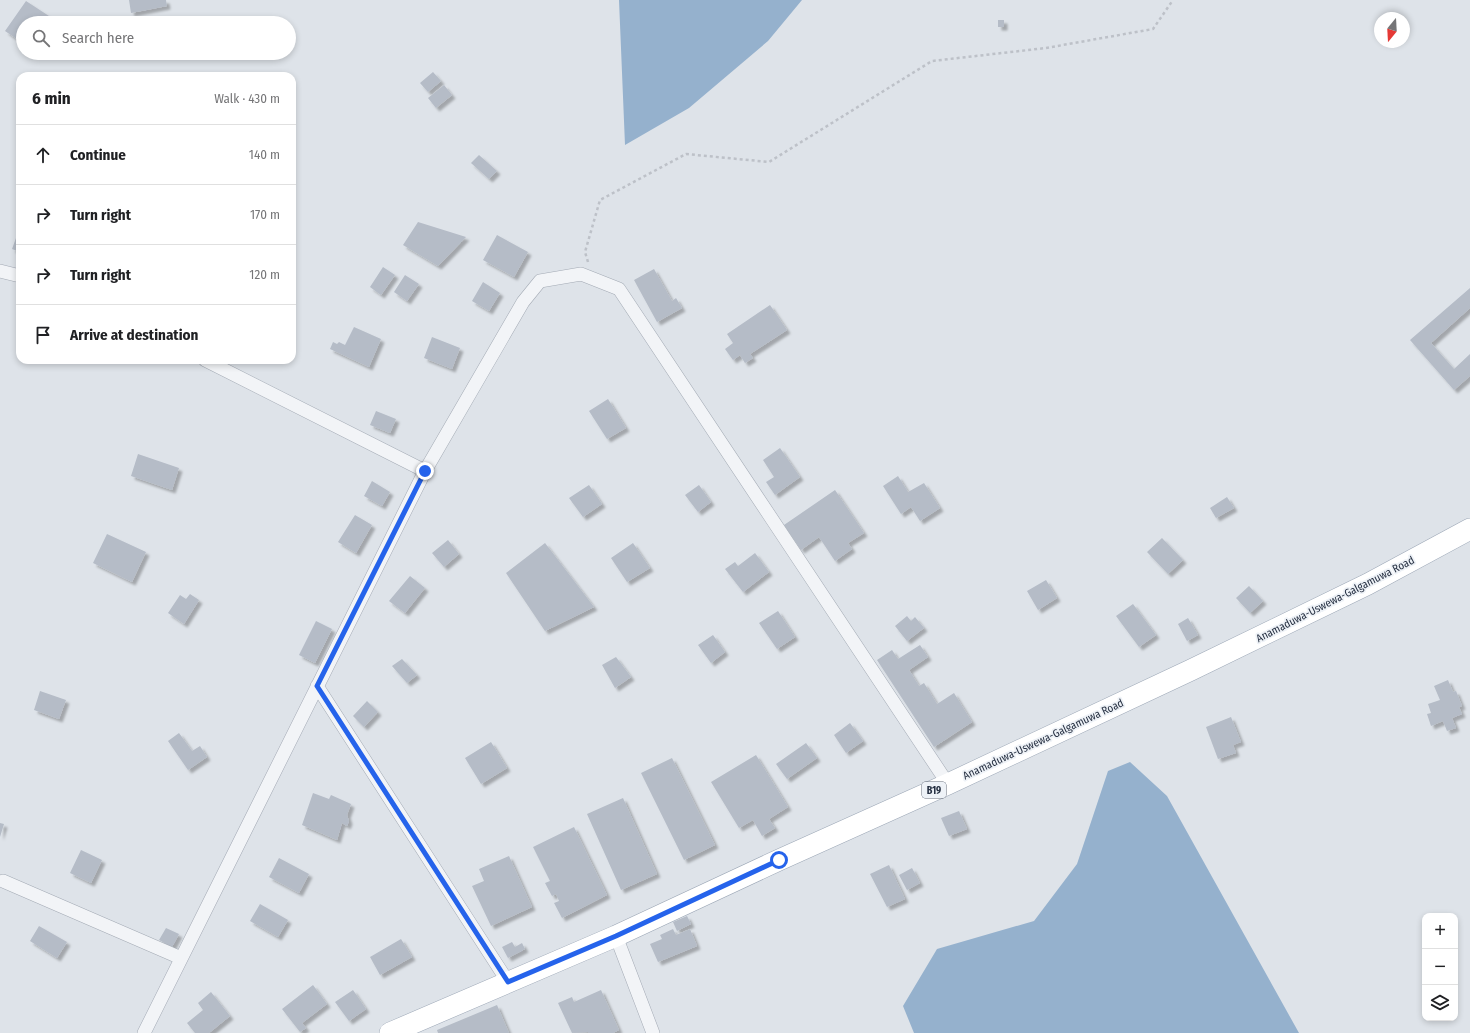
<!DOCTYPE html>
<html lang="en">
<head>
<meta charset="utf-8">
<style>
	:root { --surface:#fff; --page:#f2f2f2; --text:#202124; --muted:#757577; --line:#e0e0e0 }
	body { margin:0; font-family:"Fira Sans Condensed",sans-serif; background:var(--page); color:var(--text) }
	.controls { position:absolute; right:12px; bottom:12px; display:grid; overflow:hidden; border-radius:8px; box-shadow:0 2px 6px #0003 }
	.controls button { width:36px; height:36px; display:grid; place-items:center; padding:0; border:0; border-bottom:1px solid var(--line); background:var(--surface); color:var(--text); font:20px sans-serif }
	.compass { position:absolute; left:1374px; top:12px; width:36px; height:36px; border-radius:50%; background:var(--surface); box-shadow:0 2px 6px #0003; rotate:198deg }
	.stop { position:absolute; width:12px; height:12px; margin:-9px; border:3px solid #2563eb; border-radius:50%; background:#fff }
	.stop.end { background:#2563eb; border-color:#fff; box-shadow:0 1px 4px #0008 }
	.list { margin:0; padding:0; list-style:none }
	h2 { display:flex; justify-content:space-between; align-items:center; height:52px; margin:0; padding:0 16px; font-size:17px }
	h2 small { font-size:13px; font-weight:400; color:var(--muted) }
	.list li { display:grid; grid-template-columns:26px 1fr auto; gap:12px; align-items:center; box-sizing:border-box; height:60px; padding:0 16px; border-top:1px solid var(--line) }
	.list b { display:block; font-size:15px; white-space:nowrap }
	.list em { font-size:13px; font-style:normal; color:var(--muted) }
	.icon { flex:none; width:22px; height:22px; fill:none; stroke:currentColor; stroke-width:2; stroke-linecap:round; stroke-linejoin:round }
	.map { position:relative; flex:none; width:1470px; height:1033px; overflow:hidden }
	.search { position:absolute; background:var(--surface); box-shadow:0 2px 6px #0003; left:16px; top:16px; width:280px; height:44px; display:flex; align-items:center; gap:10px; box-sizing:border-box; padding:0 14px; border-radius:22px; color:var(--muted); font-size:15px }
	.panel { position:absolute; background:var(--surface); box-shadow:0 2px 6px #0003; left:16px; top:72px; width:280px; height:292px; border-radius:12px }
	.map>svg:first-child { display:block }
	.water { fill:#95b1cd }
	.building { fill:#b5bcc7; filter:url(#shadow) }
	.lines { fill:none; stroke-linecap:round; stroke-linejoin:round }
	.street-casing { stroke:#a3aab4; stroke-width:14 }
	.primary-casing { stroke:#9ca7b6; stroke-width:22 }
	.path { stroke:#bdc1c8; stroke-width:2.5; stroke-dasharray:3 3; stroke-linecap:butt }
	.street { stroke:#f2f4f7; stroke-width:13 }
	.primary { stroke:#fff; stroke-width:21 }
	.route { stroke:#2563eb; stroke-width:5 }
	.labels { text-anchor:middle; stroke-width:3.5; stroke-linejoin:round; paint-order:stroke }
	.shield { fill:#eef2f7; stroke:#626a78; stroke-width:1 }
	.shield-label { font-size:10px; font-weight:bold; fill:#263042 }
	.street-label { font-size:11px; fill:#263042; stroke:#eef2f7 }
</style>
</head>
<body>
<div class="map">
<svg width="1470" height="1033" viewBox="0 0 1470 1033">
	<defs>
		<filter id="shadow"><feDropShadow dx="3.5" dy="3.5" stdDeviation="1" flood-color="#0004"/></filter>
	</defs>
	<rect width="100%" height="100%" fill="#dee3e9"/>
	<!-- water -->
	<path class="water" d="M619,0H802L768,41L689,108L625,145Z
		M1130,762L1167,796L1299,1033H914L903,1006L937,949L1034,921L1077,864L1108,771Z"/>
	<!-- building -->
	<path class="building" d="M129,0H166L167,6L131,13Z
		M26,1L52,18L48,23H23V43L5,31Z
		M998,20H1004V27H998Z
		M433,72L441,81L428,92L420,83Z
		M444,85L452,95L436,108L428,98Z
		M479,155L497,171L489,179L471,163Z
		M418,222L466,237L438,266L403,245Z
		M20,227V252L12,249Z
		M497,235L528,252L514,277L483,260Z
		M383,267L395,275L381,295L370,287Z
		M654,269L672,301L676,298L682,308L657,322L634,280Z
		M405,275L419,284L407,301L394,292Z
		M483,282L500,293L489,311L472,301Z
		M1470,288V308L1431,343L1454,369L1470,354V376L1454,390L1410,340Z
		M770,305L787,330L750,354L753,358L745,363L740,355L733,360L725,349L733,343L727,334Z
		M354,327L381,339L369,367L330,349L333,342L337,344L339,342L345,345Z
		M432,337L460,348L452,369L424,358Z
		M608,399L626,428L607,439L589,411Z
		M376,411L396,419L390,433L370,425Z
		M780,448L800,477L775,495L766,482L774,477L763,460Z
		M138,454L179,468L172,490L131,476Z
		M898,476L908,492L924,483L940,508L920,521L911,507L901,514L883,486Z
		M372,481L390,492L382,506L364,496Z
		M589,485L602,504L583,517L569,498Z
		M699,485L711,502L698,512L685,495Z
		M835,490L864,533L848,543L852,549L835,561L819,537L801,550L784,525Z
		M1227,497L1234,508L1216,518L1210,508Z
		M355,515L372,525L356,553L338,542Z
		M107,534L146,552L132,582L93,563Z
		M1162,538L1183,560L1168,574L1147,552Z
		M448,540L459,554L444,567L432,553Z
		M545,543L594,607L545,631L506,573Z
		M633,543L650,568L627,582L611,558Z
		M755,553L769,572L743,592L725,569L735,562L738,566Z
		M410,576L425,588L405,613L389,601Z
		M1046,580L1057,598L1038,610L1027,591Z
		M1249,586L1263,601L1250,613L1236,598Z
		M190,594L199,600L184,624L168,613L180,595L186,599Z
		M1133,604L1156,635L1139,647L1116,616Z
		M778,611L795,637L777,649L759,623Z
		M907,616L911,621L915,617L924,628L907,641L895,626Z
		M1188,618L1198,635L1187,641L1178,624Z
		M316,621L332,629L315,663L299,655Z
		M713,635L725,652L711,663L698,645Z
		M920,645L928,657L909,670L919,686L924,683L937,704L954,693L972,722L934,747L877,660L892,650L898,659Z
		M616,657L631,677L615,688L602,665Z
		M402,659L417,675L407,683L392,666Z
		M1448,680L1453,692L1456,691L1462,706L1459,707L1462,714L1452,718L1456,728L1447,731L1443,721L1431,726L1427,714L1431,713L1428,704L1440,700L1434,686Z
		M40,691L66,700L59,719L34,710Z
		M367,701L378,712L364,727L353,716Z
		M1231,717L1241,742L1233,745L1236,753L1218,759L1206,727Z
		M850,723L863,741L846,753L834,735Z
		M179,733L192,751L200,746L207,757L188,770L168,741Z
		M491,742L507,768L481,784L465,758Z
		M806,743L817,758L787,779L776,764Z
		M756,755L788,807L769,819L775,828L762,836L753,820L739,828L711,782Z
		M672,758L715,845L684,860L641,773Z
		M313,793L329,799L331,795L351,804L347,815L349,821L347,826L342,823L337,840L302,825Z
		M623,798L657,874L621,890L587,814Z
		M959,811L967,829L949,836L941,818Z
		M0,823L4,824L0,837Z
		M574,827L607,895L562,918L554,903L559,901L556,894L552,896L545,883L550,881L533,847Z
		M81,850L102,860L91,883L70,873Z
		M509,856L532,907L491,926L472,886L484,881L479,869Z
		M279,858L309,874L299,893L269,877Z
		M889,865L905,899L887,907L870,874Z
		M912,868L920,883L907,890L899,875Z
		M260,904L288,920L278,937L250,921Z
		M687,916L691,924L677,931L673,922Z
		M39,926L67,942L57,958L30,941Z
		M166,928L179,934L172,947L159,940Z
		M673,929L676,935L690,929L697,946L658,962L650,944L662,939L660,935Z
		M401,939L412,957L380,975L370,957Z
		M512,942L515,947L522,943L525,949L508,958L502,947Z
		M313,985L327,1004L302,1023L306,1028L300,1032L282,1009Z
		M353,990L366,1009L349,1021L335,1002Z
		M601,990L619,1030L613,1033H588V1032L572,1033L558,1003L572,997L574,1002Z
		M211,992L230,1016L209,1033H195L187,1023L203,1010L198,1003Z
		M497,1005L509,1033H438L437,1030Z"/>
	<g class="lines">
		<defs>
			<path id="street" d="M0,271L20,276
				M205,360L425,471
				M317,686L508,982
				M3,881L181,958
				M616,936L653,1033
				M144,1033L425,471L523,302L540,281L581,274L619,289L948,784"/>
			<path id="primary" d="M390,1033L616,936L779,860L948,784L1191,670L1368,584L1470,529"/>
		</defs>
		<!-- street casing -->
		<use href="#street" class="street-casing"/>
		<!-- primary casing -->
		<use href="#primary" class="primary-casing"/>
		<!-- path -->
		<path class="path" d="M588,262L585,252L600,200L686,154L769,162L932,61L1046,48L1153,29L1173,0"/>
		<!-- street -->
		<use href="#street" class="street"/>
		<!-- primary -->
		<use href="#primary" class="primary"/>
	</g>
	<g class="lines">
		<!-- route -->
		<path class="route" d="M425,471L317,686L508,982L616,936L779,860"/>
	</g>
	<g class="labels">
		<!-- shield labels -->
		<rect class="shield" x="922" y="782" width="24" height="16" rx="3"/>
		<g class="shield-label">
			<text x="934" y="794">B19</text>
		</g>
		<!-- street labels -->
		<g class="street-label">
			<text transform="translate(1335 599) rotate(-27)" y="4">Anamaduwa-Uswewa-Galgamuwa Road</text>
			<text transform="translate(1043 739) rotate(-25)" y="4">Anamaduwa-Uswewa-Galgamuwa Road</text>
		</g>
	</g>
</svg>
<div class="controls">
<button>+</button>
<button>−</button>
<button><svg class="icon" aria-label="layers" viewBox="0 0 24 24"><path d="M12 4l9 5-9 5-9-5zM3 14l9 5 9-5"/></svg></button>
</div>
<svg class="compass" viewBox="-18 -18 36 36"><path d="M0-13l5 13h-10z" fill="#e53935"/><path d="M0 13l5-13h-10z" fill="#757577"/></svg>
<div class="stop" style="left:779px;top:860px"></div>
<div class="stop end" style="left:425px;top:471px"></div>
<div class="search"><svg class="icon" aria-label="search" viewBox="0 0 24 24"><circle cx="10" cy="10" r="6"/><path d="M15 15l6 6"/></svg>Search here</div>
<section class="panel">
<h2>6 min<small>Walk · 430 m</small></h2>
<ul class="list">
<li><svg class="icon" aria-label="ahead" viewBox="0 0 24 24"><path d="M12 20V5M6 11l6-6 6 6"/></svg><div><b>Continue</b></div><em>140 m</em></li>
<li><svg class="icon" aria-label="right" viewBox="0 0 24 24"><path d="M7 20v-9h11M14 6l5 5-5 5"/></svg><div><b>Turn right</b></div><em>170 m</em></li>
<li><svg class="icon" aria-label="right" viewBox="0 0 24 24"><path d="M7 20v-9h11M14 6l5 5-5 5"/></svg><div><b>Turn right</b></div><em>120 m</em></li>
<li><svg class="icon" aria-label="arrive" viewBox="0 0 24 24"><path d="M6 21V4h12l-3 4 3 4H6"/></svg><div><b>Arrive at destination</b></div></li>
</ul>
</section>
</div>
</body>
</html>
